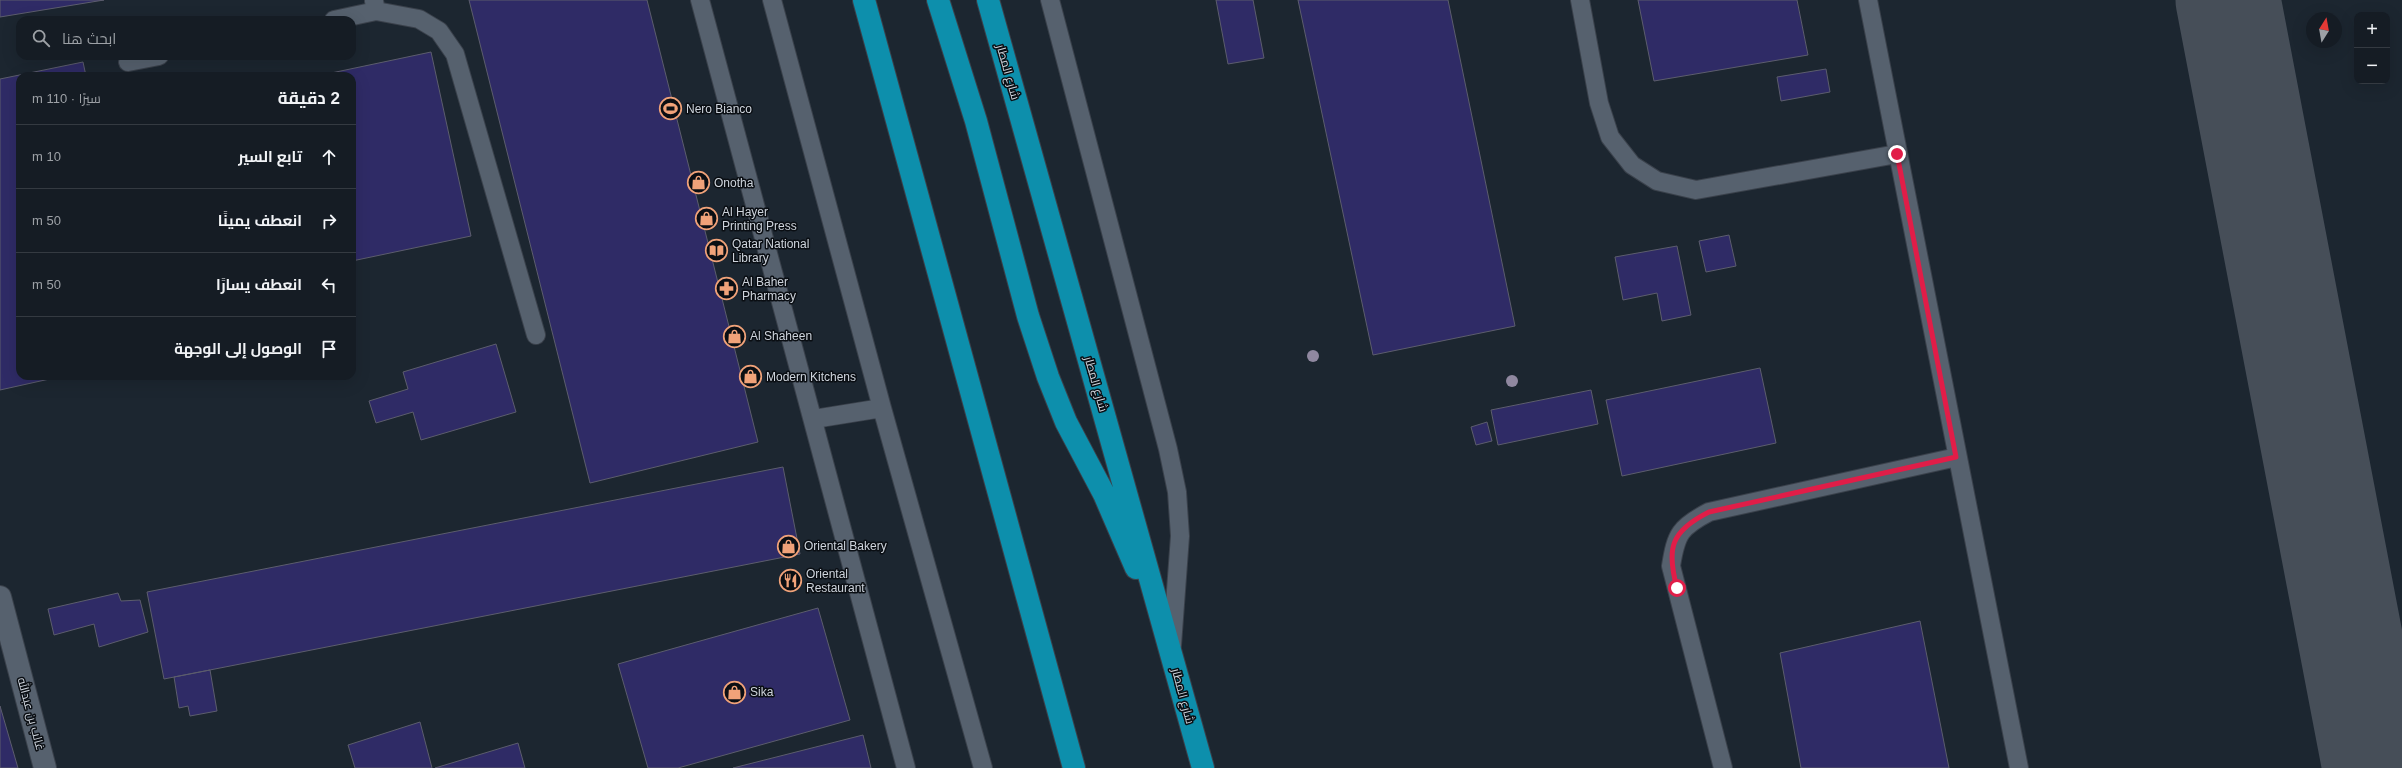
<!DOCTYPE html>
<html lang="ar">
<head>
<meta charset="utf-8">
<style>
	:root { --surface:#151c24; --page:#222931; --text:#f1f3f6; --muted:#9da1a6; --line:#343a41 }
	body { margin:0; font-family:Helvetica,Cairo,sans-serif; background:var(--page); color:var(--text); direction:rtl }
	.controls { position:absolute; right:12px; top:12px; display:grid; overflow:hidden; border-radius:8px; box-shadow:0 4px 16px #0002 }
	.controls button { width:36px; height:36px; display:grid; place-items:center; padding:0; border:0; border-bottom:1px solid var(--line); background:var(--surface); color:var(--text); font:20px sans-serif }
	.compass { position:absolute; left:2306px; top:12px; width:36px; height:36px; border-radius:50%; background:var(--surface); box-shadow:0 4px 16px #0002; rotate:11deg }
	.stop { position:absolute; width:12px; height:12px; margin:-9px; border:3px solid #e11d48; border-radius:50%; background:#fff }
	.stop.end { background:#e11d48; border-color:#fff; box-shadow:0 1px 4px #0008 }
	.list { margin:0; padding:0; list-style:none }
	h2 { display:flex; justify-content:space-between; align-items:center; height:52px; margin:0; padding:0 16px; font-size:17px }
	h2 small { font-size:13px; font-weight:400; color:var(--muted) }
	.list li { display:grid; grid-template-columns:26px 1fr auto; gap:12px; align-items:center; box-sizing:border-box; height:64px; padding:0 16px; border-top:1px solid var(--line) }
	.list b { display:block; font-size:15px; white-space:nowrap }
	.list em { font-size:13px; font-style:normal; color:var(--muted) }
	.icon { flex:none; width:22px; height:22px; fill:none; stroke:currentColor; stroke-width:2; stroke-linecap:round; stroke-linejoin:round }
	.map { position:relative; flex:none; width:2402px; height:768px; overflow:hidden; direction:ltr }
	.search { position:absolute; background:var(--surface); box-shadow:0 4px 16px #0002; left:16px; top:16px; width:340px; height:44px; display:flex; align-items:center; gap:10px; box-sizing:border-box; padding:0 14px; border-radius:12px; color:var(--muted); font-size:15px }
	.panel { position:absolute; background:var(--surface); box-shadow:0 4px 16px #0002; left:16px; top:72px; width:340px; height:308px; border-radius:12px; direction:rtl }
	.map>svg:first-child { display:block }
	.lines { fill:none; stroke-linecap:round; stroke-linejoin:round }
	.taxiway { stroke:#464e58; stroke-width:105 }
	.building { fill:#2f2b66; stroke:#5c5d6d }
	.lane-casing { stroke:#3a414b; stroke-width:20 }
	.street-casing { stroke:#3a414b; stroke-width:24 }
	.highway-casing { stroke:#3a414b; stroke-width:24 }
	.lane { stroke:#56616e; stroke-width:18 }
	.street { stroke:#56616e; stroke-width:22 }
	.highway { stroke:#0d8fac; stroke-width:22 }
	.tree { fill:#9088a0 }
	.route { stroke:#e11d48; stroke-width:5 }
	.labels { text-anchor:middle; stroke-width:3; stroke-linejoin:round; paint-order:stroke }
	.street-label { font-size:12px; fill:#ced4dc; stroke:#0a0e13 }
	.poi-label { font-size:12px; fill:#ced4dc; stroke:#0a0e13; text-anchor:start }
</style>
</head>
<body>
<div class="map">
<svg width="2402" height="768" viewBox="0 0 2402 768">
	<rect width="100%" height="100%" fill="#1c2630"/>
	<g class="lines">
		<!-- taxiway -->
		<path class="taxiway" d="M2228,0L2375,768"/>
	</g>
	<!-- building -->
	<path class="building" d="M0,0H104L0,17Z
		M469,0H647L758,442L590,483Z
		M1216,0H1253L1264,58L1228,64Z
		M1298,0H1448L1515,326L1373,355Z
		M1638,0H1797L1808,55L1654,81Z
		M431,52L471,236L352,261V76H317Z
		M83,62L86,76H20V376H63L0,390V79Z
		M1826,69L1830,92L1781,101L1777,77Z
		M1729,235L1736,266L1706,272L1699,241Z
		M1677,246L1691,315L1662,321L1657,293L1623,300L1615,257Z
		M496,344L516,412L421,440L413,412L376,423L369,401L408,389L403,372Z
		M1760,368L1776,443L1622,476L1606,400Z
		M1591,390L1598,424L1498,445L1491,410Z
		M1487,422L1492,441L1476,445L1471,427Z
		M783,467L800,554L164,679L147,592Z
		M118,593L121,601L140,600L148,632L99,647L94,624L54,635L48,609Z
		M818,608L850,720L678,768H648L618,664Z
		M1920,621L1949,768H1801L1780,653Z
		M210,670L217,711L190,716L188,706L179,708L174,677Z
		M0,706L18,768H0Z
		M420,722L432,768H355L348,745Z
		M863,735L871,768H733Z
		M518,743L525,768H435Z"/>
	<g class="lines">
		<defs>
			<path id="lane" d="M700,0L906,768
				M772,0L882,408L983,768
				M1050,0L1168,449L1177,492L1180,536L1172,645
				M1580,0L1599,103L1610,137L1632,165L1657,181L1696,190L1897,154
				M1868,0L2019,768
				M376,11L419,19L439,31L455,54L536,335
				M334,20L376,11L374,1
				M128,62L159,56
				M814,419L882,408
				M1723,768L1671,566C1676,534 1680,527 1709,512L1957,457"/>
			<path id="street" d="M0,597L45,768"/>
			<path id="highway" d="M864,0L1074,768
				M938,0L976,121L1028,316L1048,377L1066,422L1104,494L1136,568
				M988,0L1203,768"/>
		</defs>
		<!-- lane casing -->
		<use href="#lane" class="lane-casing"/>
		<!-- street casing -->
		<use href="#street" class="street-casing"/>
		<!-- highway casing -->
		<use href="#highway" class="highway-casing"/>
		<!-- lane -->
		<use href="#lane" class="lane"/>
		<!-- street -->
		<use href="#street" class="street"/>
		<!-- highway -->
		<use href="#highway" class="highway"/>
	</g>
	<!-- trees -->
	<g class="tree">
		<circle cx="1313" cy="356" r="6"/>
		<circle cx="1512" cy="381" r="6"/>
	</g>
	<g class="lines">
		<!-- route -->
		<path class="route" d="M1677,588C1666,548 1671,531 1709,512L1956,457L1897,154"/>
	</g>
	<!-- icons -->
	<defs>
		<symbol id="stadium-ring" viewBox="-11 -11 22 22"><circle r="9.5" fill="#0a0e13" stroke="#f0a279" stroke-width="1.5"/><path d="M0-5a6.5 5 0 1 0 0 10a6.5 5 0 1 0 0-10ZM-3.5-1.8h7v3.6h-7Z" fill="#f0a279"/></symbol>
		<symbol id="shop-ring" viewBox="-11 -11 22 22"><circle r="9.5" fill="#0a0e13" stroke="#f0a279" stroke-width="1.5"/><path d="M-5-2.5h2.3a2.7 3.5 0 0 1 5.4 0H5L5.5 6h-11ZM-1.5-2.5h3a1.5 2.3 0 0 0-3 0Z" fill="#f0a279"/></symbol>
		<symbol id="library-ring" viewBox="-11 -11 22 22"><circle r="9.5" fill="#0a0e13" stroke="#f0a279" stroke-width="1.5"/><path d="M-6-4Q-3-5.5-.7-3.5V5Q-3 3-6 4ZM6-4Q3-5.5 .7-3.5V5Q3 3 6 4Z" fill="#f0a279"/></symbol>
		<symbol id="pharmacy-ring" viewBox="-11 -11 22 22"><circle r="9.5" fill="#0a0e13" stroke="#f0a279" stroke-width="1.5"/><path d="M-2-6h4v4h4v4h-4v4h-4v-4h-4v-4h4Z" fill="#f0a279"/></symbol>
		<symbol id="restaurant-ring" viewBox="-11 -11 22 22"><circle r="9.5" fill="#0a0e13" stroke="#f0a279" stroke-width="1.5"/><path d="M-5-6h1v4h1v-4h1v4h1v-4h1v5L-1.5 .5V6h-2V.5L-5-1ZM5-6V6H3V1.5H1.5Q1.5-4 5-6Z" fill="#f0a279"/></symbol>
	</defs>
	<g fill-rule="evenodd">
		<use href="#stadium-ring" x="658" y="96" width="25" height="25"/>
		<use href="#shop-ring" x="686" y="170" width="25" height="25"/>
		<use href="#shop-ring" x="694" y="206" width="25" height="25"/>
		<use href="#library-ring" x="704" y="238" width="25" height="25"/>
		<use href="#pharmacy-ring" x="714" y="276" width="25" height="25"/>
		<use href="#shop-ring" x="722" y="324" width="25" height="25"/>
		<use href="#shop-ring" x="738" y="364" width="25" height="25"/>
		<use href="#shop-ring" x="776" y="534" width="25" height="25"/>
		<use href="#restaurant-ring" x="778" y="568" width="25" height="25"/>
		<use href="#shop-ring" x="722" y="680" width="25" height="25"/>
	</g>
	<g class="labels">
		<!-- street labels -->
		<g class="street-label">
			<text transform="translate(1008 72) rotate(74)" y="4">شارع المطار</text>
			<text transform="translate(1096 384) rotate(74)" y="4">شارع المطار</text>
			<text transform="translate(1183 696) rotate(75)" y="4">شارع المطار</text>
			<text transform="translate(31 714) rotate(75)" y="4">غالب بن عبدالله</text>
		</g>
		<!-- poi labels -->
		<g class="poi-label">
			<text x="686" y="113">Nero Bianco</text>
			<text x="714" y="187">Onotha</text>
			<text x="722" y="216">Al Hayer<tspan x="722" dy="14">Printing Press</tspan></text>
			<text x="732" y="248">Qatar National<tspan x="732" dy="14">Library</tspan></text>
			<text x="742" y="286">Al Baher<tspan x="742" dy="14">Pharmacy</tspan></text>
			<text x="750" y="340">Al Shaheen</text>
			<text x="766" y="381">Modern Kitchens</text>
			<text x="804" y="550">Oriental Bakery</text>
			<text x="806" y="578">Oriental<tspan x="806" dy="14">Restaurant</tspan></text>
			<text x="750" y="696">Sika</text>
		</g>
	</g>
</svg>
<div class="controls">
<button>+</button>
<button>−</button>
</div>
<svg class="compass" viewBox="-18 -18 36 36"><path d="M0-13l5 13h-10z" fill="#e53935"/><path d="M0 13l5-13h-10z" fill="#9da1a6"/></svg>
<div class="stop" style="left:1677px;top:588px"></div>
<div class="stop end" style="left:1897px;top:154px"></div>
<div class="search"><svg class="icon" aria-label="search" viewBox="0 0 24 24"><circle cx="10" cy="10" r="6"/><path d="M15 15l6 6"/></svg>ابحث هنا</div>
<section class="panel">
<h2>2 دقيقة<small>سيرًا · 110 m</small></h2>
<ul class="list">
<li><svg class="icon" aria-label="ahead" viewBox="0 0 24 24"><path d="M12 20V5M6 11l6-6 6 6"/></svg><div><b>تابع السير</b></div><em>10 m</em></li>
<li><svg class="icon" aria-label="right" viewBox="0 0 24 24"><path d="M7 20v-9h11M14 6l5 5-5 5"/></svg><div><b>انعطف يمينًا</b></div><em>50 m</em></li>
<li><svg class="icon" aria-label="left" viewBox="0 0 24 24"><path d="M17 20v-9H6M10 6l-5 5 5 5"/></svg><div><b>انعطف يسارًا</b></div><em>50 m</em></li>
<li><svg class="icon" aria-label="arrive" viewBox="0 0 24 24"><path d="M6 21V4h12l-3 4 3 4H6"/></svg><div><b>الوصول إلى الوجهة</b></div></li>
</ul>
</section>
</div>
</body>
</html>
